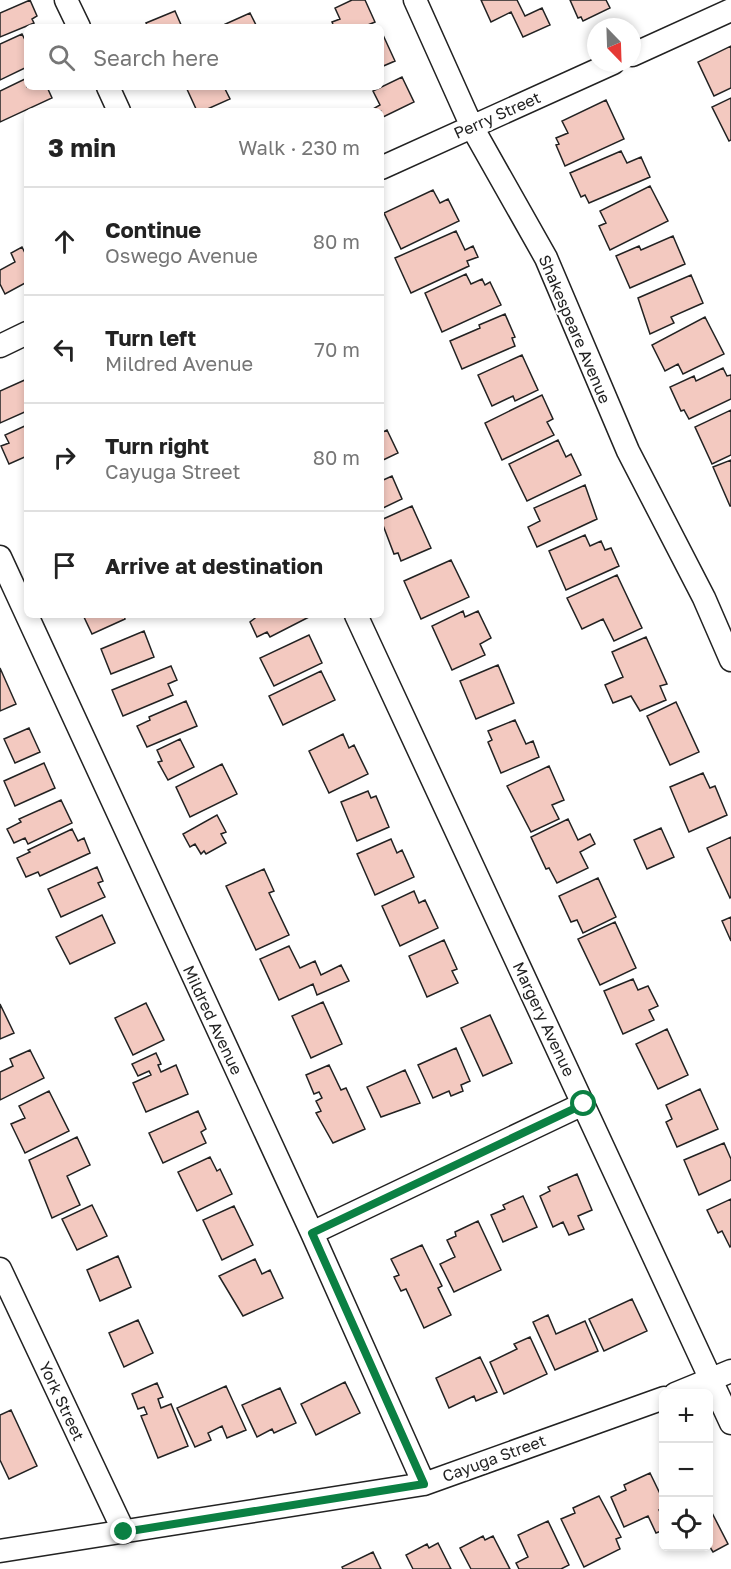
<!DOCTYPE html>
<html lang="en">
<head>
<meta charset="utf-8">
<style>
	:root { --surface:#fff; --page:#f2f2f2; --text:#222; --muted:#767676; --line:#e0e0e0 }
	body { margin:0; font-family:"Golos Text",sans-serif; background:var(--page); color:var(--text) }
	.controls { position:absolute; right:18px; bottom:18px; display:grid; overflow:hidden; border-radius:9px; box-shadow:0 3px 9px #0003 }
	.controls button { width:54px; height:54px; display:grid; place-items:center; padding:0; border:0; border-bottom:2px solid var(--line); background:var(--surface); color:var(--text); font:30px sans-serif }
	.compass { position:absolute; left:587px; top:18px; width:54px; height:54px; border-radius:50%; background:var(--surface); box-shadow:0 3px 9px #0003; rotate:157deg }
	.stop { position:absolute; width:18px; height:18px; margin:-14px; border:4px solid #0b8043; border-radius:50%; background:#fff }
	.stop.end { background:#0b8043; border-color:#fff; box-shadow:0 2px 6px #0008 }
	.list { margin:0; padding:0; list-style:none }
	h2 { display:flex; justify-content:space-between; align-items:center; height:78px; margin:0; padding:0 24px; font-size:26px }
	h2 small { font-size:20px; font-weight:400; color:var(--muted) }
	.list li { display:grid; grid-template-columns:39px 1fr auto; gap:18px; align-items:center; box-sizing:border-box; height:108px; padding:0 24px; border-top:2px solid var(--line) }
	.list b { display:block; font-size:22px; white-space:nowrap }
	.list p { margin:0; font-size:20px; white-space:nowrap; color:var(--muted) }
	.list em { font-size:20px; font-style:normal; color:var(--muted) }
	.icon { flex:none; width:33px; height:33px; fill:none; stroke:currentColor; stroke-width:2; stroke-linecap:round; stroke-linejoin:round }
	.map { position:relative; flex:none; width:731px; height:1569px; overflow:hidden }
	.search { position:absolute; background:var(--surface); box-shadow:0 3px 9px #0003; left:24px; top:24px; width:360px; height:66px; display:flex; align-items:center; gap:15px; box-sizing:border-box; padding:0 21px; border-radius:9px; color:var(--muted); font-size:22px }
	.panel { position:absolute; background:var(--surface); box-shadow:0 3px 9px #0003; left:24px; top:108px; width:360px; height:510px; border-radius:9px }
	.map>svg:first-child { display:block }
	.building { fill:#f3c9c0; stroke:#222; stroke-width:1.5 }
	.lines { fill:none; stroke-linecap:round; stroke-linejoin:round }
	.street-casing { stroke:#222; stroke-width:25 }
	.street { stroke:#fff; stroke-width:22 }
	.route { stroke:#0b8043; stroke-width:8 }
	.labels { text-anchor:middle; stroke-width:4.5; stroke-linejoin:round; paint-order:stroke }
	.street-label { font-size:16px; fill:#222; stroke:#fff }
</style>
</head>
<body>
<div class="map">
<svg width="731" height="1569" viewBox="0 0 731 1569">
	<rect width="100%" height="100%" fill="#fff"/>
	<!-- building -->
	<path class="building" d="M30,0L37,16L32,19L34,23L0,37V13Z
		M352,0H365L375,22L363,27H334L332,22L340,19L335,8Z
		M481,0H517L525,16L542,8L550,25L523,37L511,12L491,22Z
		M570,0H606L610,8L583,21L581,17L578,18Z
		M175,11L182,27H148L146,23Z
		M250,13L257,27H222L221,26Z
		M22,34L27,44V67L0,80V44Z
		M383,35L395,61L381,67V36Z
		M731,46V88L714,96L698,62Z
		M402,77L414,102L381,118V111L373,109L380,105L373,91Z
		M27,78V87H47L52,98L0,122V91Z
		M186,87H224L230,99L203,111H197Z
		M731,98V140L729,141L712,107Z
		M606,100L624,139L565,166L556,145L559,144L556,138L568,133L562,121Z
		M621,151L627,163L641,157L650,177L589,203L585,195L581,197L570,173Z
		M650,186L668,221L610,250L599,226L606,223L600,211Z
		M433,190L440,203L448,199L459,221L401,249L384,213Z
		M456,231L465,250L473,246L478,257L467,261L469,266L411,293L395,258Z
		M673,236L685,264L630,288L616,256L639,246L641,250Z
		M22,247L27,257V282L5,294L0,284V270L15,262L11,253Z
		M466,274L471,284L482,279L485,285L490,282L501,305L442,332L425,293Z
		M691,275L703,303L671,317L674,323L650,334L638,298Z
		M505,314L515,337L512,338L515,346L462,369L450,341L480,328L479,325Z
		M705,317L724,354L683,374L678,364L665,371L652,345Z
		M522,355L538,390L515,401L513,396L492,406L478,375Z
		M723,368L727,376L731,375V399L689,419L684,410L681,411L670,387L694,376L696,381Z
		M27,379V411L0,423V391Z
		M542,395L553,419L547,422L554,435L502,460L485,423Z
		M731,410V455L712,464L695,427Z
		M27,425V456L9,464L1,446L9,443L5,435Z
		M387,430L398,453L381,461V433Z
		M558,440L566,457L571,454L581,475L527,501L509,464Z
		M731,460V506H730L713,467Z
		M392,476L402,499L381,509V481Z
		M585,485L597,519L537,547L528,527L540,521L534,508Z
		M412,506L431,548L401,561L398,553L394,554L381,520Z
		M585,535L590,546L601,541L605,550L611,548L619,566L566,590L549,551Z
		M451,560L469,597L421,619L404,581Z
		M617,575L642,628L614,641L603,619L582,629L567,598Z
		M463,611L465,617L478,611L491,638L480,644L485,655L452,670L432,626Z
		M83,615H124L125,619L92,634Z
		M307,615L309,617L270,637L267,632L257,637L250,622L259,615Z
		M144,631L154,657L111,674L101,649Z
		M309,635L322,663L274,686L260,658Z
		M646,637L667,684L660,686L666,700L640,711L631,696L613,703L605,685L623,677L612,652Z
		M498,665L514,703L476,719L460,681Z
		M171,666L177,680L168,684L173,695L123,716L112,690Z
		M0,668L16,704L0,711Z
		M321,671L335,700L283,725L269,696Z
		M186,701L197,726L147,747L137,726L150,720L149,717Z
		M676,702L699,752L670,765L647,716Z
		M515,720L526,744L533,741L539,757L501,773L488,742L492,740L488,731Z
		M29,728L40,752L15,763L4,739Z
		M343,734L349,748L354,745L368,774L329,793L309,751Z
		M180,739L194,767L168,780L158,762L162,761L157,750Z
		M44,763L55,788L15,806L4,781Z
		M222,764L237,794L190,817L176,787Z
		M549,766L564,800L552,805L559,819L531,832L507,786Z
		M703,773L710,788L715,786L727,815L689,832L670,787Z
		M368,791L371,798L376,796L389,827L357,841L341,802Z
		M61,800L72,823L28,844L25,838L14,843L7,829L21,822L19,819Z
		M217,815L226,832L221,834L226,843L206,854L204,851L201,854L195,844L190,847L183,834Z
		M568,819L578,840L590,834L595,844L580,852L588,868L557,883L549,868L546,869L531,837Z
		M661,828L674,857L647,869L634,840Z
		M72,829L78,841L84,838L90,853L40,876L38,872L26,877L17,858L30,852L28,850Z
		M731,837V897L730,898L707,848Z
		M391,839L397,853L402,850L414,877L375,895L357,854Z
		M97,867L103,881L98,883L105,897L61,917L48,889Z
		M264,869L274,891L269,893L289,935L256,950L226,886Z
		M598,878L616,917L583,933L577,920L571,922L559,896Z
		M414,891L419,903L425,900L438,928L400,946L382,906Z
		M102,915L115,943L70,964L56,937Z
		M731,917V941L722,921Z
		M615,922L636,968L600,985L578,939Z
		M444,940L457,969L452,971L458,983L427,997L409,956Z
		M289,946L300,968L315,961L321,975L341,965L349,981L317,995L313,984L279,1000L260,959Z
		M633,979L638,990L648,986L658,1006L649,1010L654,1020L623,1034L604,991Z
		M323,1002L342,1044L311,1058L292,1016Z
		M146,1003L164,1040L133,1055L115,1018Z
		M0,1004L14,1033L0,1039Z
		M490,1015L512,1063L483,1076L461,1028Z
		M667,1029L688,1075L658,1089L636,1044Z
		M456,1048L470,1081L461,1085L463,1091L451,1096L449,1091L433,1098L418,1065Z
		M30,1050L44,1078L0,1100V1072L13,1066L10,1059Z
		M156,1053L161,1064L158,1065L161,1072L176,1065L188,1094L146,1112L133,1083L151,1075L149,1071L138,1076L132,1064Z
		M329,1065L341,1090L346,1088L365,1129L333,1143L316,1113L321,1111L316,1101L322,1098L319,1092L314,1094L306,1075Z
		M405,1070L420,1103L381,1117L367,1087Z
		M700,1089L718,1129L677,1147L666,1122L672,1119L666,1105Z
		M49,1091L69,1131L25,1153L11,1124L25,1118L19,1106Z
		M198,1111L206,1129L201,1132L206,1143L163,1163L149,1133Z
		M77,1137L90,1165L67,1176L80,1205L52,1218L29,1160Z
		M724,1143L731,1159V1180L699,1195L684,1160Z
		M210,1157L217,1171L220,1169L232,1194L197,1211L178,1172Z
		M577,1174L592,1210L578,1216L584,1229L569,1235L563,1222L553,1227L540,1196L550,1191L548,1187Z
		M523,1196L537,1227L503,1242L491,1215L505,1209L503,1205Z
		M731,1199V1246L730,1247L722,1231L718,1233L707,1210Z
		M92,1205L107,1236L77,1250L62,1219Z
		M234,1206L253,1245L222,1260L203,1220Z
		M478,1221L501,1270L454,1292L440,1264L455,1257L447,1240L456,1236L455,1232Z
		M422,1245L442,1286L438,1288L451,1315L424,1328L406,1289L401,1291L394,1277L399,1275L391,1259Z
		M118,1256L131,1287L100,1301L87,1270Z
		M255,1259L262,1274L270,1270L283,1298L243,1316L219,1276Z
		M632,1299L647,1331L604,1351L589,1319Z
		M548,1315L556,1334L585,1321L598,1351L555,1370L533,1322Z
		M138,1320L153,1353L124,1367L109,1333Z
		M530,1337L547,1374L504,1394L490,1362L517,1349L514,1344Z
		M480,1357L497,1392L476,1401L474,1396L449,1408L436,1378Z
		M345,1382L360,1413L316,1435L301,1404Z
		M157,1383L163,1397L158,1399L161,1408L171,1404L188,1446L158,1458L141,1416L147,1414L144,1407L138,1409L132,1394Z
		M226,1386L246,1430L227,1438L222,1426L208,1433L211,1440L195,1447L177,1408Z
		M280,1388L296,1423L274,1433L272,1429L257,1437L242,1405Z
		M11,1410L37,1466L9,1479L0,1460V1415Z
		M650,1473L664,1502V1508L659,1510L664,1521V1530L656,1533L648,1516L624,1527L611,1497L626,1490L624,1485Z
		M599,1496L621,1537L616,1539L620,1549L584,1567L561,1519L575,1513L573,1508Z
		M708,1505L728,1544L713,1552L708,1544Z
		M548,1521L569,1565L561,1569H519L516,1563L528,1557L518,1535Z
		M483,1536L485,1540L493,1536L510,1569H471L460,1548Z
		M438,1543L451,1569H413L406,1555L427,1544L429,1548Z
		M373,1552L381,1569H343L342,1567Z"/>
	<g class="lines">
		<defs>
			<path id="street" d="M66,0L79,27
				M415,0L472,127L546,258L628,451L704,598L731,660
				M632,55L731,10
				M108,87L119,111
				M381,168L613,63
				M0,346L27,333
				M0,557L312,1233L424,1484
				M356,615L731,1423
				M312,1233L583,1104
				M0,1269L124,1532
				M675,1394L731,1371
				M0,1551L424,1484L664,1398"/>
		</defs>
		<!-- street casing -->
		<use href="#street" class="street-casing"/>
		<!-- street -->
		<use href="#street" class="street"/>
	</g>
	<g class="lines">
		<!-- route -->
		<path class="route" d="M124,1532L424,1484L312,1233L584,1104"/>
	</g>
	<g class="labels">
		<!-- street labels -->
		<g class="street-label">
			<text transform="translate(497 115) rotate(-24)" y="6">Perry Street</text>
			<text transform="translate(575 329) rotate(67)" y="6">Shakespeare Avenue</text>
			<text transform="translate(544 1019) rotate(65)" y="6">Margery Avenue</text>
			<text transform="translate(213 1020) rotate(65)" y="6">Mildred Avenue</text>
			<text transform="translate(62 1401) rotate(65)" y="6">York Street</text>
			<text transform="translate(494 1458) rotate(-20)" y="6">Cayuga Street</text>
		</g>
	</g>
</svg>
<div class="controls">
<button>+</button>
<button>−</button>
<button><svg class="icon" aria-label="locate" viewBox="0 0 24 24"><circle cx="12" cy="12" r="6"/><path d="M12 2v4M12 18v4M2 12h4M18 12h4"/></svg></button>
</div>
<svg class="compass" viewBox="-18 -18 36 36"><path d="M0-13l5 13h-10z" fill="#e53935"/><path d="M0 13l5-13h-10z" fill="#767676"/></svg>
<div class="stop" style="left:584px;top:1104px"></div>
<div class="stop end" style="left:124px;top:1532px"></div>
<div class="search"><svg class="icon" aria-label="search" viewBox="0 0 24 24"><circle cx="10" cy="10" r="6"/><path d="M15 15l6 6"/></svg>Search here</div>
<section class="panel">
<h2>3 min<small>Walk · 230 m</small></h2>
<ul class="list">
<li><svg class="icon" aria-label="ahead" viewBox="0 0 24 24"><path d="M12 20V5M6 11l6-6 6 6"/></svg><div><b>Continue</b><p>Oswego Avenue</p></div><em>80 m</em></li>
<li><svg class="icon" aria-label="left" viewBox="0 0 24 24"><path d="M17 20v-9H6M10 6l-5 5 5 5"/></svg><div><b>Turn left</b><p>Mildred Avenue</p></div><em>70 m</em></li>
<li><svg class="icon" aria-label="right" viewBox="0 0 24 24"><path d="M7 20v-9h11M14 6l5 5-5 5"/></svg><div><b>Turn right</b><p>Cayuga Street</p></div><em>80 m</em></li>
<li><svg class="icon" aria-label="arrive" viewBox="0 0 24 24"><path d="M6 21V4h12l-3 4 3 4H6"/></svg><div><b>Arrive at destination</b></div></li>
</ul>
</section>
</div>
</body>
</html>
